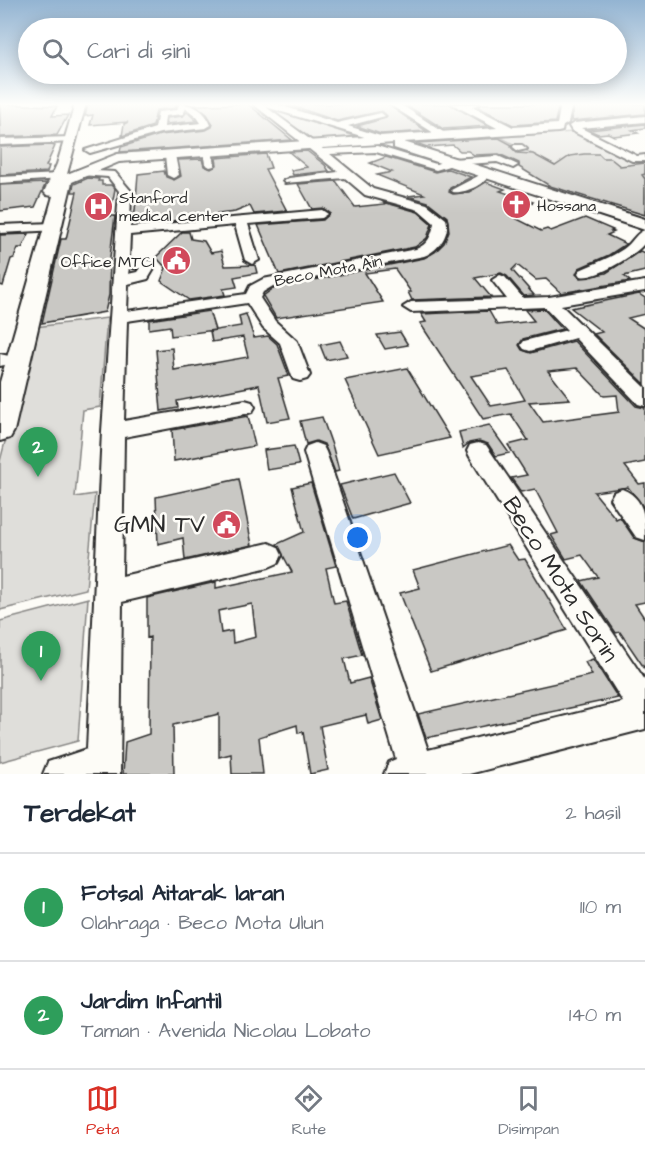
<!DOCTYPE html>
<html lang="id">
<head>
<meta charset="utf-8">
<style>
	:root { --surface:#fff; --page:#f6f6f7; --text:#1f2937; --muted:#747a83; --line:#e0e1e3; --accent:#d93025 }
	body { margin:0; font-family:"Architects Daughter",sans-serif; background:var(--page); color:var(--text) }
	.you { position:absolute; left:358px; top:538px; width:21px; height:21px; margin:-15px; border:4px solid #fff; border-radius:50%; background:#1a73e8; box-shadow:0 0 0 9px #1a73e833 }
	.badge { display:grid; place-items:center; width:39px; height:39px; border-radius:50%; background:var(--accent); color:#fff; font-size:20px; font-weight:700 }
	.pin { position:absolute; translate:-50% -50px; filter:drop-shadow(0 2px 3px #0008) }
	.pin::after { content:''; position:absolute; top:32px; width:21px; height:18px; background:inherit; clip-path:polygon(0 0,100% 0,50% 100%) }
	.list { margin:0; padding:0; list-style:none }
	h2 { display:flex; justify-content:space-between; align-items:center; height:78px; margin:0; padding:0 24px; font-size:26px }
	h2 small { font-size:20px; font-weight:400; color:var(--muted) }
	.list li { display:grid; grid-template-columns:39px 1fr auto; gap:18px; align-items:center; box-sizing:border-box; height:108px; padding:0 24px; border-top:2px solid var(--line) }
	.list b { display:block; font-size:22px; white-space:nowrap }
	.list p { margin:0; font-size:20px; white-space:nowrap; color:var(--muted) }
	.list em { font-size:20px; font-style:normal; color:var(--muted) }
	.icon { flex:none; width:33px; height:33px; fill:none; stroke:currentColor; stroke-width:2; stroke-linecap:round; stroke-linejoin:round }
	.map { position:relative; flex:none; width:645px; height:774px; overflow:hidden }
	.search { position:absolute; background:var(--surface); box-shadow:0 3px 15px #0003; left:18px; right:18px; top:18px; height:66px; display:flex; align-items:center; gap:15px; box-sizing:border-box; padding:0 21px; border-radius:33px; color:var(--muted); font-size:22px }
	.sheet { height:294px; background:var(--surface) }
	nav { display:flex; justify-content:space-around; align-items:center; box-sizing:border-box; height:84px; border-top:2px solid var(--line); background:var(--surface); font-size:16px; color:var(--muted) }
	nav a { display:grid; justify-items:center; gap:3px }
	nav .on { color:var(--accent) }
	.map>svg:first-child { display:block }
	.green { fill:#dfdeda; stroke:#858482; stroke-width:1.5 }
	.building { fill:#c9c8c4; stroke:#2b2b2b; stroke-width:1.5; fill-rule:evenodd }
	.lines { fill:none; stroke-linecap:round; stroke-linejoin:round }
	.minor-casing { stroke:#2b2b2b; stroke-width:4 }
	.major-casing { stroke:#2b2b2b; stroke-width:4 }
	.minor { fill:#fdfcf7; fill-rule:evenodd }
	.major { fill:#fdfcf7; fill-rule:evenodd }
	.labels { text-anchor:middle; stroke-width:5; stroke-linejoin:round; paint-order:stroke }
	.far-poi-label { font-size:16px; fill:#2b2b2b; stroke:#fdfcf7; text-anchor:start }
	.far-street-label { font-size:16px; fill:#2b2b2b; stroke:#fdfcf7 }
	.near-poi-label { font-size:24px; fill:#2b2b2b; stroke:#fdfcf7; text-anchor:end }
	.near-street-label { font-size:24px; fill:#2b2b2b; stroke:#fdfcf7 }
</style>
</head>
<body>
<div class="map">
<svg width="645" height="774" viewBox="0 0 645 774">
	<rect width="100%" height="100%" fill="#fdfcf7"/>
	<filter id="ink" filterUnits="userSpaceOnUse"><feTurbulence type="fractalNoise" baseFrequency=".0167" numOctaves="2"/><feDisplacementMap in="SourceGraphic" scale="12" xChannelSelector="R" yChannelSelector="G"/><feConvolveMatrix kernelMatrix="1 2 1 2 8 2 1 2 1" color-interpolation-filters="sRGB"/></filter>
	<g filter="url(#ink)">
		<!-- green -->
		<path class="green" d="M267,108H270L357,137L316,142Z
			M573,132L645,167V198L582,180L500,137Z
			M107,318L100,407L83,410L75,497L95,494L86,589L0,610V461L35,327Z
			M88,598L78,741L0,762V621Z"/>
		<!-- building -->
		<path class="building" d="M0,104L57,106L52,116L68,115L57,135L0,137Z
			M96,104H176L175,108L156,110L153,126L122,136L124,124L128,122L90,125L93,115L85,116L88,105Z
			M287,104H387L426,131L381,134L357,126L386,118L387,116L382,111L337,121Z
			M405,104H450L489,126L443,129Z
			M482,104H559L555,122L513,125L478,107Z
			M574,104H645V114L571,121Z
			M195,105L248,104L292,140L120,152L121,147L160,135L206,130L212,127L213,124L207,114Z
			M187,112L197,121L166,124L167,118L183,116Z
			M645,124V128L632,130L638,133L614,136L608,133L598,134L589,130Z
			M499,138L512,145L511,147L517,153L533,154L555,166L570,156L584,154H599L603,158H610L620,166L645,163V174L642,175L645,179V215L550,186L519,167V163L499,154L474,155L468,151H460L453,145L427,147L416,143Z
			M51,145L55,146L46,166H49L47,172L0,175V147Z
			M307,151L325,165L329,171L293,175L291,170L307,167L289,152Z
			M266,154L271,168L265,169L287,211L254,214L250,206L235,212L187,218V220L134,223L138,174L164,171L166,177L174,180L181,176L178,160L202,159L204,166L211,169L217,165L216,158Z
			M386,157L435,172L448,169L471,177L450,188L449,192L453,194L469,192L486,182L505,189L500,191L533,202L511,216L541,231L547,229L551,231L585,218L613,230L611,231L614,232L607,235L626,244L609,255L579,268L576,274L580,278L606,273L640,251L645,253V271L624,276L630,281L561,293L546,279L536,280L517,265L512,270L534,295L524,296L507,276L501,273L475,278L491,297L412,300L408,292H411L395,269L365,273L383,302L276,318L263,296L274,288L424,258L435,252L444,243L449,231L447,217L428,202L408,196L424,194L377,175L392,172L370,163Z
			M88,178L99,179L98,181H102V185H111L115,189L110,216H115L110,257L109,295L105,312L42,323L61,239H66L77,192H72L74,184Z
			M336,181L355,207L385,204L383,202L418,212L432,224L427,238L415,247L279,274L258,225L323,220L330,213L323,208L312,209L298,184Z
			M46,183L35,207L0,211V185Z
			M182,232H189L191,239L204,241L211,253L221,251L225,266L255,265L257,273L234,277L237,287L223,289L225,295L189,300L161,281L166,268L156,257Z
			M29,234L22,248H18L14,258L11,259L3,286L0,285V235Z
			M639,294L645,298V314L628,318L645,329V384L594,334L602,332L571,308Z
			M544,309L562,329L523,339L519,345L522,350L531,353L574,341L636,406L645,408V462L625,466L639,484L645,483V509L628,487L594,492L616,519L620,517L634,538L645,542V602L635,604L645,619V669L620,632L616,633L581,581L598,577L582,555L566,559L551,535L558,533L535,489L521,492L511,478L527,475L508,445L528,440L511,414L483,419L420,323L426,322L421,314L489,311L497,325L534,321L525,310ZM577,368L604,396L617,395L619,412L543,422L529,402L570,399L548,371ZM508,370L525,400L491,406L471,376Z
			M209,311L215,330L171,336L170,326L149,329V320Z
			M246,314L254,338L268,336L277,344L289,376L278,378L290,418L267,422L259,385L177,401L178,408L161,411L156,350L172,348L174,370L248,357L243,337L212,342L210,331L241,326L239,316Z
			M400,332L408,345L385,349L377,335Z
			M340,341L347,356L326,360L320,345Z
			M407,368L450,438L379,454L345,380Z
			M248,416L255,446L174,461L172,430Z
			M322,417L333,448L339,471L335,472L324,444L316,441L306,444L300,421Z
			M489,425L509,453L496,456L488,444L479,441L469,443L463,448L459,432Z
			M294,446L299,465L267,470L264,450Z
			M394,472L410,503L353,519L340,485Z
			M239,479L252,545L185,560L183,538L158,544L156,497Z
			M311,483L336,566L326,568L334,603L346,601L362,655L344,659L350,683L369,678L382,720L368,724L366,715L320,726L328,770L310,774L303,732L298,733L297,725L259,737L263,774H232L231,754L219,757V714L173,725L174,774H123L125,742L149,734L150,637L147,638V598L216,582V588L292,572L277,544L304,532L292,487ZM252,604L256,637L233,643L232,631L221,633L218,611Z
			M508,545L518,560L525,559L567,630L431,671L400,593L420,588L413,570Z
			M593,659L618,698L426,738L418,714L592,675L585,662Z"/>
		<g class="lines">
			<defs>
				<path id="minor" d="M179,104C194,104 205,110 211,125L206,128L160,133L90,153L85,150L155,128L158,112L177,110ZM186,108L197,117L201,123L164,127L165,116L183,114Z
					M253,104H276L337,123L381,113L385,116L348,126L387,138V142L384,143L266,107L323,149L377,146L436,164L451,159L498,156L518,165L513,168L497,162L452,165L436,170L376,152L330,154L373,189L427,204L446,219C451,234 438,251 424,256L273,286L263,292L260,298L275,321L297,341L310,375L307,379L300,381L293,379L280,343L263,328L247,303L127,321L124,421L245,400L252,402L255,407L252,412L245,414L124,437L122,576L269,543L278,547L282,555L278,563L269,567L122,602L120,774H43L48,762L87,749L102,431L119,191L108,177L81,175L75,172L77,170L115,172L131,191L130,227L322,210L328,214L322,218L248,224L259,260L252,264L245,260L235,225L130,235L129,259L152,261L154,269L148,279L128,284L127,311L246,294L250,286L263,279L416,249C428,244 432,236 434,223L419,210L365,195L345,178L285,183L283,181L289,178L338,172ZM129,268H140L137,272L128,274Z
					M389,104H400L451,137L443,139Z
					M458,104H480L461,109L458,108Z
					M645,116V122L581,128L637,156L645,155V161H632L572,131L569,126L574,123Z
					M71,137L76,140L74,142L0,145V139Z
					M514,145H522L527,149L518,151L513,147Z
					M203,150L212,152L215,164L214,166L210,167L205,164Z
					M170,152L175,155L179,175L173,178L167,175L165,155Z
					M485,170L491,173C486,184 464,194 453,192L451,190L478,176L481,171Z
					M58,174L62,175V179L0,183V177Z
					M53,223L58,224L60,227L58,230L0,233V225Z
					M645,230V243C635,255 596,280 580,276L578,273L580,270C595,263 614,257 627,246C634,240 637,232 645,230Z
					M500,275L505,277L523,298L549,297L645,281V291L561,305L645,387V406L638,404L575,338L530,351L524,349L521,345L524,341L567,330L545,307L411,312L403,307L411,302L507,299L492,280Z
					M0,354L9,356L11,360L9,364L0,366Z
					M315,443L323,446L326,452L428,750L623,702L470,457L467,451L470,445L478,443L486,445L645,680V729L469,774H384L389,762L396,759L304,452L307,446Z
					M622,489C645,498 645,518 645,540L636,537L610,499L614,492Z"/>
				<path id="major" d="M75,104H86L67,174L117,154L497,128L452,104H467L513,127L557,124L561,104H572L568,123L563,126L562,131L558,132L404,142L645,219V230L394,148V143L119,162L72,182L14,431L10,438L0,441V382L53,196L47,195L44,192L57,164Z"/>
			</defs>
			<!-- minor casing -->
			<use href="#minor" class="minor-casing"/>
			<!-- major casing -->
			<use href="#major" class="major-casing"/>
			<!-- minor -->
			<use href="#minor" class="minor"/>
			<!-- major -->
			<use href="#major" class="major"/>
		</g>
	</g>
	<!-- sky -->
	<linearGradient id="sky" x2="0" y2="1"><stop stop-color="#93b4d2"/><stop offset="0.49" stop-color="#fefefb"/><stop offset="1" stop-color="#fefefb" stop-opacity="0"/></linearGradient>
	<rect width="645" height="213" fill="url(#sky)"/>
	<!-- icons -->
	<defs>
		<symbol id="church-disc" viewBox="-11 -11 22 22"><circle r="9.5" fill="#d1495b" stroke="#fdfcf7"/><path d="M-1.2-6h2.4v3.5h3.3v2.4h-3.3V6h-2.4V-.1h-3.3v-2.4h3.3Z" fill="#fff"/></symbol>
		<symbol id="hospital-disc" viewBox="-11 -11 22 22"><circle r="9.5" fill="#d1495b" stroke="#fdfcf7"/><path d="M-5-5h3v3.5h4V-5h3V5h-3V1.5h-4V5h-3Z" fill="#fff"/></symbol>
		<symbol id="civic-disc" viewBox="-11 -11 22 22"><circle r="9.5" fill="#d1495b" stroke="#fdfcf7"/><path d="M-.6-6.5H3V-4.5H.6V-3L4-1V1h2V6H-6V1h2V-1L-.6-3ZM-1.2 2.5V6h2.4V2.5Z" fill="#fff"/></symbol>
	</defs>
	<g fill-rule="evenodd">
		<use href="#church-disc" x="500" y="188" width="33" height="33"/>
		<use href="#hospital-disc" x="82" y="190" width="33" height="33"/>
		<use href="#civic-disc" x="160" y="244" width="33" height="33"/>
		<use href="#civic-disc" x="210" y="508" width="33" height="33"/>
	</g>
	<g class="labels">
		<!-- far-poi labels -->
		<g class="far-poi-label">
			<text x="119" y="203">Stanford<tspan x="119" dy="18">medical center</tspan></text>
			<text x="537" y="211">Hossana</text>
			<text x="155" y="267" text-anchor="end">Office MTCI</text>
		</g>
		<!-- far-street labels -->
		<g class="far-street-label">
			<text transform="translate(328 270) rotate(-11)" y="6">Beco Mota Ain</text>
		</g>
		<!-- near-poi labels -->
		<g class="near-poi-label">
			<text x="205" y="532">GMN TV</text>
		</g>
		<!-- near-street labels -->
		<g class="near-street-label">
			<text transform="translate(561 579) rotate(57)" y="8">Beco Mota Sorin</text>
		</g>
	</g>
</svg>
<div class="you"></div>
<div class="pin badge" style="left:41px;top:681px;background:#2e9e5b">1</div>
<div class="pin badge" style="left:38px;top:477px;background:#2e9e5b">2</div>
<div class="search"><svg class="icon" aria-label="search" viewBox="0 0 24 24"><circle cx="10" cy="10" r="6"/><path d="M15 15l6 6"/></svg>Cari di sini</div>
</div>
<section class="sheet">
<h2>Terdekat<small>2 hasil</small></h2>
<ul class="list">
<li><span class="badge" style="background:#2e9e5b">1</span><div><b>Fotsal Aitarak laran</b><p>Olahraga · Beco Mota Ulun</p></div><em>110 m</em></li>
<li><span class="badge" style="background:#2e9e5b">2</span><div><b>Jardim Infantil</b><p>Taman · Avenida Nicolau Lobato</p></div><em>140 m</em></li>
</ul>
</section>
<nav>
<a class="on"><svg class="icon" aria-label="map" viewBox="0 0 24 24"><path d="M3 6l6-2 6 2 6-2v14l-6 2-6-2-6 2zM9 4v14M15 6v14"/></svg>Peta</a>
<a><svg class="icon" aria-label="directions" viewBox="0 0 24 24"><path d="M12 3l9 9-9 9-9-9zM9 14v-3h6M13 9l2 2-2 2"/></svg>Rute</a>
<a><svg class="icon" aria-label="saved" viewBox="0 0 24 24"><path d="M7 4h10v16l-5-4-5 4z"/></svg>Disimpan</a>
</nav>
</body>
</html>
